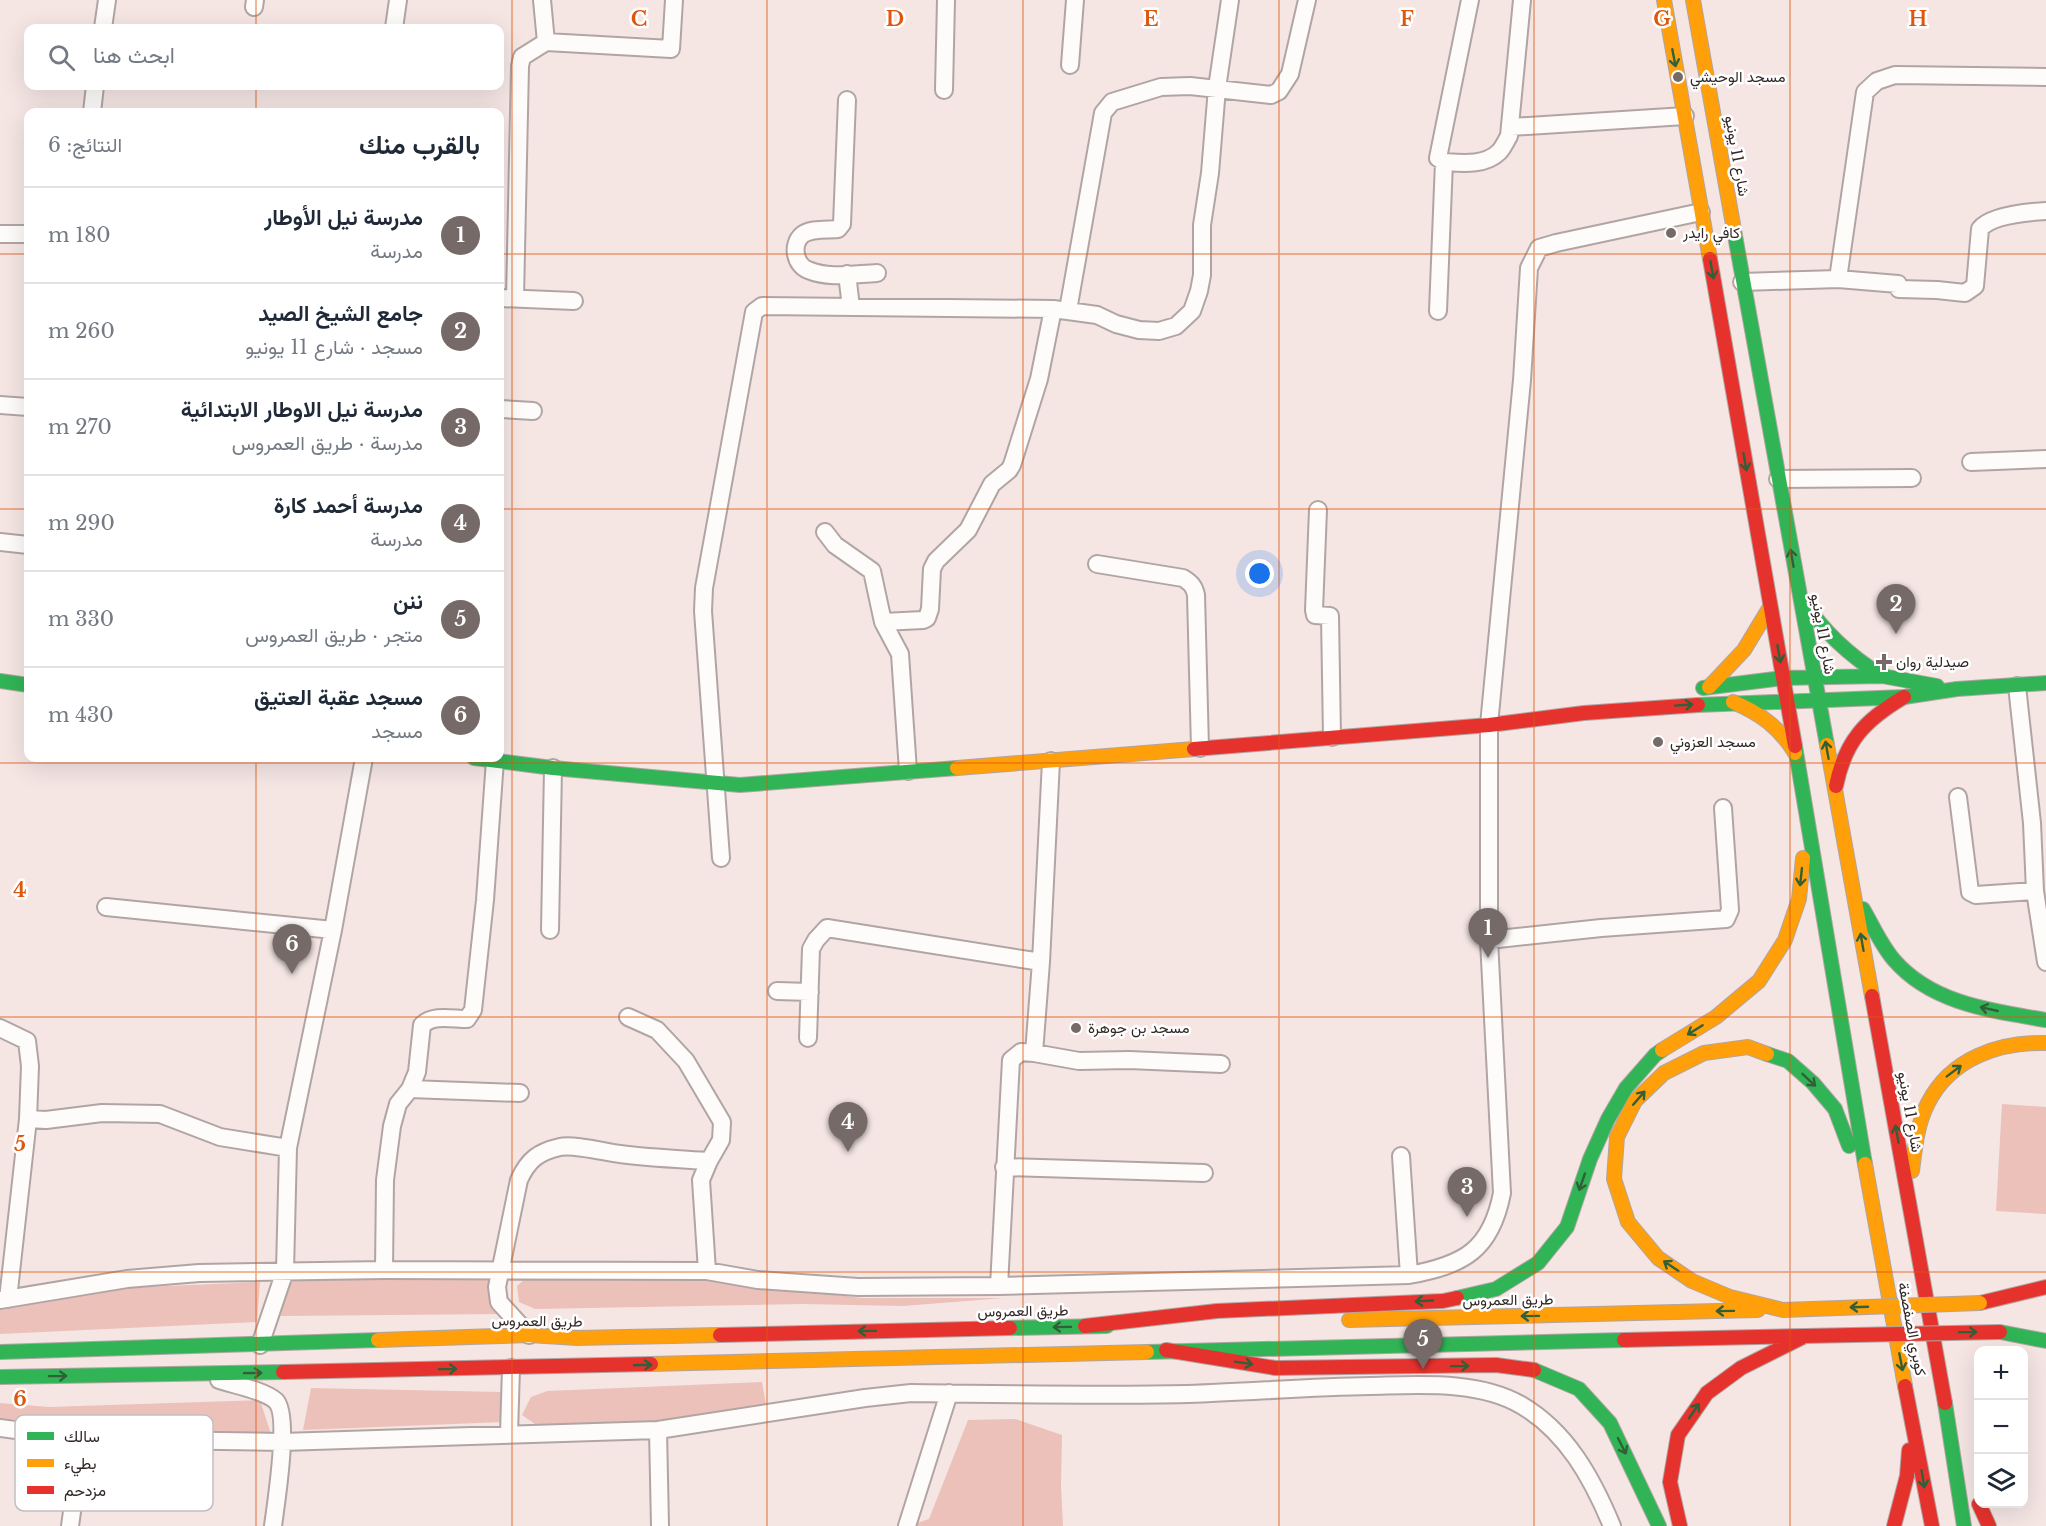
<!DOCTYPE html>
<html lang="ar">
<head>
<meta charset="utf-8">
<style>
	:root { --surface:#fff; --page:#f2f2f3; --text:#1f2937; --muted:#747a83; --line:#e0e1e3; --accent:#766a68 }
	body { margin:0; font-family:"Libre Baskerville",Vazirmatn,serif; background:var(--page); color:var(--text); direction:rtl }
	.controls { position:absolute; right:18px; bottom:18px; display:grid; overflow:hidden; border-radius:12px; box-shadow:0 6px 24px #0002 }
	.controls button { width:54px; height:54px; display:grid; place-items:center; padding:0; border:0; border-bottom:2px solid var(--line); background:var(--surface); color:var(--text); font:30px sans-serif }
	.you { position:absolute; left:1260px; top:574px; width:21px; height:21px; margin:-15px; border:4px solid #fff; border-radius:50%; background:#1a73e8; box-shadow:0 0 0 9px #1a73e833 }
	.badge { display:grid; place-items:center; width:39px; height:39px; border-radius:50%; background:var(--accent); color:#fff; font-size:20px; font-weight:700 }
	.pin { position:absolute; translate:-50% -50px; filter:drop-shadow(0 2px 3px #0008) }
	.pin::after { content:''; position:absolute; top:32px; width:21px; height:18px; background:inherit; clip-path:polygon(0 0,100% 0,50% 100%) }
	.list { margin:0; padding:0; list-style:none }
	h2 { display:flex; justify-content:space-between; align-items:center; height:78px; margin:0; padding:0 24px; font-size:26px }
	h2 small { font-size:20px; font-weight:400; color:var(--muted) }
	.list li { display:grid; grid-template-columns:39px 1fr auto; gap:18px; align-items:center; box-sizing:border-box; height:96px; padding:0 24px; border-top:2px solid var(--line) }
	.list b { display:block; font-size:22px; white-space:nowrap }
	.list p { margin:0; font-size:20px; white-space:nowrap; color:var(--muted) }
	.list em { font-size:20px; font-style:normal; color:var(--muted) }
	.icon { flex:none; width:33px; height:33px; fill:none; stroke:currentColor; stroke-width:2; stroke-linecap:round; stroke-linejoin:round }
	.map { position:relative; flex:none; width:2046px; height:1526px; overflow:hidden; direction:ltr }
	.search { position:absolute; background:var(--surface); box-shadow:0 6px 24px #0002; left:24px; top:24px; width:480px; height:66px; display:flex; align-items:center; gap:15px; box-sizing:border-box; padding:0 21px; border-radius:12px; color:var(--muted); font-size:22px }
	.panel { position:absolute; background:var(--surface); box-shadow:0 6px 24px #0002; left:24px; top:108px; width:480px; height:654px; border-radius:12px; direction:rtl }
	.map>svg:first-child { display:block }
	.green { fill:#ecc1b9 }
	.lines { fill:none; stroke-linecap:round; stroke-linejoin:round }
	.street-casing { stroke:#b1a5a3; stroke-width:20 }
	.fast-casing { stroke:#b1a5a3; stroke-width:16 }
	.slow-casing { stroke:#b1a5a3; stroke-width:16 }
	.jam-casing { stroke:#b1a5a3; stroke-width:16 }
	.street { stroke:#fefbfb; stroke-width:16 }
	.fast { stroke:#30b455; stroke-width:14 }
	.slow { stroke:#ff9f0a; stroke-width:14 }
	.jam { stroke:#e5322d; stroke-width:14 }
	.slow-bridge-casing { stroke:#b1a5a3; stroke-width:16; stroke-linecap:butt }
	.jam-bridge-casing { stroke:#b1a5a3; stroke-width:16; stroke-linecap:butt }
	.slow-bridge { stroke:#ff9f0a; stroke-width:14 }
	.jam-bridge { stroke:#e5322d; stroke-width:14 }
	.oneway { stroke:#315f38 }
	.grid { fill:none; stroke:#df560d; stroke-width:1.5; stroke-opacity:0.55 }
	.poi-dot { fill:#766a68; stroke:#fff; stroke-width:2 }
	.labels { text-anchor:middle; stroke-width:5; stroke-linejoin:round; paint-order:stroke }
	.poi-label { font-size:15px; fill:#312725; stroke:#fff; text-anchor:start }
	.street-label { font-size:15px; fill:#312725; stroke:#fff }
	.key { fill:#fff; stroke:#c1bebe; stroke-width:1.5 }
	.key-label { font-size:16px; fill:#312725 }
	.grid-label { font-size:20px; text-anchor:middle; font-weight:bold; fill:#df560d; stroke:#fff; stroke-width:5; stroke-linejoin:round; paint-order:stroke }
</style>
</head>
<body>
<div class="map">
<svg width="2046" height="1526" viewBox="0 0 2046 1526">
	<rect width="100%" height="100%" fill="#f5e6e4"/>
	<!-- green -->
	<path class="green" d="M2002,1104L2046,1107V1214L1996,1211Z
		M492,1277L501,1314L281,1316L286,1281Z
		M527,1277L711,1279L861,1298H1004L903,1306L803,1304L535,1309L519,1302L517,1286Z
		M260,1282L257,1322L0,1334V1308L119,1288Z
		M762,1382L766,1405L637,1424H535L522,1415L531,1397L547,1391Z
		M311,1388L501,1392L503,1422L303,1430Z
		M260,1400L271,1434L86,1430L34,1422L0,1418V1403L49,1407Z
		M1015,1419L1062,1435L1061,1485L1063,1526H908L929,1519L968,1420Z"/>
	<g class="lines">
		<defs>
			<path id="street" d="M254,7L255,0
				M103,28L107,0
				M394,28L398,0
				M546,42L671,49L674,0
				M1070,65L1075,0
				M944,90L946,0
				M847,100L842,224L838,229C827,230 810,228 802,235C791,245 795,265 808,270C829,279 854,274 877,273
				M92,112L95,86
				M1511,127L1685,116
				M1444,162C1461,163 1485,166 1499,152C1503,148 1506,141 1509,136L1522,0
				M0,234H28
				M847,274L851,307
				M1838,279L1865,92L1877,81L1895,75L2046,77
				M1742,282L1838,279L1898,284L1899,289L1937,290L1965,293L1975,286L1980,229C1991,215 2029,212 2046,211
				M500,298L574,301
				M515,298L520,66L522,57L546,42L542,0
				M1068,310L1103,113L1112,102L1161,87L1190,86L1271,95L1279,91L1290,74L1307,0
				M1438,311L1444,162L1438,158L1470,0
				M0,405L28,407
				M500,409L533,411
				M1971,462L2046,459
				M1778,479L1912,478
				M1318,510L1314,610L1315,615L1330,616L1332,737
				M825,532L835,545L872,571L883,622L900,654L908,771
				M0,542L28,545
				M1097,564L1183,578C1191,583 1194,586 1196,595L1200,748
				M883,622L923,620L927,618L930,609L932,569L936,561L968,530L992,484L1009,470L1012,465L1039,379L1053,309
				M2017,686L2032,823L2035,891L2046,962
				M1051,761L1041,962L1034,1053L1079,1061L1129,1060L1221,1064
				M1958,797L1970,892L1976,895L2035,891
				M721,858L703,611L704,588L754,312L762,306L1053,309L1097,315L1116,324L1139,330L1159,331L1176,326L1192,311L1199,291L1202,275V225L1210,173L1217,88L1230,0
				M106,907L333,930
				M550,930L553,768
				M1489,940L1601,928L1726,919L1730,910L1723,808
				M777,991L810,992
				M628,1017L657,1030L686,1061L722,1122L721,1140L709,1161
				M0,1028L27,1041L30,1066L28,1119L8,1299
				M808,1038L811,949L816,940L827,928L1041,962
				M410,1089L520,1093
				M28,1119L46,1120L102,1113L160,1114L220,1137L288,1148
				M1401,1156L1409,1275
				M1004,1167L1204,1173
				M384,1270L385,1180L392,1126L398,1104L410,1089L417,1072L422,1025C434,1014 452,1019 467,1019L473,1010L485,900L495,760
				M999,1286L1011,1060L1021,1052L1034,1053
				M0,1300L127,1279L199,1273L384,1270L707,1271L758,1280L858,1287L999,1286L1409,1275C1464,1265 1491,1250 1502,1193L1489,940V725L1522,380L1529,268L1539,248L1556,243L1701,212
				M529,1335L499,1302L497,1287L519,1180C528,1160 538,1152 560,1147C573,1144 605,1152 620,1154C650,1158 679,1159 709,1161L701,1180L707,1271
				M260,1345L285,1271L288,1148L333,930L364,758
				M219,1380C234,1385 264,1390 276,1401C290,1416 276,1503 273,1526
				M0,1428L82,1439L282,1442L658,1430L865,1398L911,1393C1003,1394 1096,1396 1188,1394C1249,1392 1309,1387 1370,1386C1418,1385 1478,1380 1521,1405C1567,1432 1592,1478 1612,1526
				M658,1430L660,1526
				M509,1434L511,1368
				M70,1526L82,1439
				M907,1526L949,1393"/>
			<path id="fast" d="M1734,230L1827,745
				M1804,601C1824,633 1850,656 1882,676
				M0,681L28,685
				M1703,688L1783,678L1882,676L1937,686
				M1698,705L1904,697L1957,689L2046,683
				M1795,746L1865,1164
				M474,758L553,768L740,785L957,768
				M1863,909C1873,926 1881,945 1894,960C1932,1004 1993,1011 2046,1020
				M1767,1054L1788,1061L1813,1083L1835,1109L1849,1146
				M1457,1298L1496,1289L1538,1263L1567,1227L1590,1159L1608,1119L1626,1088L1655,1055L1662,1050
				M1010,1328L1107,1326
				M2000,1332L2046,1341
				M0,1352L378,1340
				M1147,1352L1624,1340
				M1534,1370L1579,1389L1610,1423L1659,1526
				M0,1377L283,1372
				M1945,1403L1964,1526"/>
			<path id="slow" d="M1664,0L1710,259
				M1693,0L1734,230
				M1709,687L1744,650L1770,607
				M1733,702C1760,713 1780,728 1795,753
				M1827,745L1872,996
				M957,768L1194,749
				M1662,1050L1716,1017L1759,981L1785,940L1799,899L1803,858
				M1767,1054L1748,1047L1704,1053L1664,1073L1635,1101L1617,1137L1614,1179L1628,1222L1658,1258L1692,1281L1730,1297L1783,1310
				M1865,1164L1905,1386
				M1912,1171C1915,1148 1917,1124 1928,1103C1951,1058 1999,1042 2046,1043
				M1349,1320L1758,1310
				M378,1340L529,1335L577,1338L720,1335
				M651,1364L1147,1352"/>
			<path id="jam" d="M1710,259L1795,746
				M1194,749L1489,725L1584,713L1698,705
				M1836,786C1845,741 1865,720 1904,697
				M1872,996L1945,1403
				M1980,1303L2046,1287
				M1085,1326L1217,1311L1443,1301L1457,1298
				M720,1335L1010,1328
				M1624,1340L1804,1336
				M1166,1350L1275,1368L1496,1365L1534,1370
				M283,1372L651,1364
				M1905,1386L1932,1526
				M1979,1504L1989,1526
				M1680,1526L1670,1482L1678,1435L1707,1393L1741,1368L1805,1336
				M1894,1526L1907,1476L1909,1450"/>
		</defs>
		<!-- street casing -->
		<use href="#street" class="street-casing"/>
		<!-- fast casing -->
		<use href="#fast" class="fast-casing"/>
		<!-- slow casing -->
		<use href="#slow" class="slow-casing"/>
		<!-- jam casing -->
		<use href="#jam" class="jam-casing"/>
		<!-- street -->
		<use href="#street" class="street"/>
		<!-- fast -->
		<use href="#fast" class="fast"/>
		<!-- slow -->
		<use href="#slow" class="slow"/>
		<!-- jam -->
		<use href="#jam" class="jam"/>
		<defs>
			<path id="slow-bridge" d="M1783,1310L1980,1303"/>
			<path id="jam-bridge" d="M1805,1336L2000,1332"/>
		</defs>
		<!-- slow-bridge casing -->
		<use href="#slow-bridge" class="slow-bridge-casing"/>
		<!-- jam-bridge casing -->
		<use href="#jam-bridge" class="jam-bridge-casing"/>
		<!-- slow-bridge -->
		<use href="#slow-bridge" class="slow-bridge"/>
		<!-- jam-bridge -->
		<use href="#jam-bridge" class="jam-bridge"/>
	</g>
	<!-- one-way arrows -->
	<defs><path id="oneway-shaft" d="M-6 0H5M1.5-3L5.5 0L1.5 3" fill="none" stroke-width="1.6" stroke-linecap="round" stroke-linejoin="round" transform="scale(1.5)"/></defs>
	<g class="oneway">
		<use href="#oneway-shaft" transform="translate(1674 58) rotate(79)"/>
		<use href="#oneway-shaft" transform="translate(1712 270) rotate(80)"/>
		<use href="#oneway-shaft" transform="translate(1745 462) rotate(80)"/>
		<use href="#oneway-shaft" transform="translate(1792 558) rotate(-100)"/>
		<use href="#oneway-shaft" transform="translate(1779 654) rotate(80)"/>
		<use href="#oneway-shaft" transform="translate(1684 705) rotate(-4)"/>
		<use href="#oneway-shaft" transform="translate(1827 750) rotate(-100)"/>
		<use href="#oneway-shaft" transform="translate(1801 877) rotate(96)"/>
		<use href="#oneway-shaft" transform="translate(1862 942) rotate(-100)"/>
		<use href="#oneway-shaft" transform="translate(1989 1009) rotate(-167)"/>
		<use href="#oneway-shaft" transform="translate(1695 1030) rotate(148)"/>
		<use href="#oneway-shaft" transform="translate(1954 1071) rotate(-37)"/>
		<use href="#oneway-shaft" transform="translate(1809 1080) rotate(43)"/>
		<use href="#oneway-shaft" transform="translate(1639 1098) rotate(-49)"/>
		<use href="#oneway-shaft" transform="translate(1897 1134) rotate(-100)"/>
		<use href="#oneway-shaft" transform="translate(1582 1182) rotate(109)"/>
		<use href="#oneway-shaft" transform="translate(1671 1266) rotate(-146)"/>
		<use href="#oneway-shaft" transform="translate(1424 1301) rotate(177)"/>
		<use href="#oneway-shaft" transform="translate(1859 1307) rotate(178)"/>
		<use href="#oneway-shaft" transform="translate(1725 1311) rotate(179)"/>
		<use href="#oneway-shaft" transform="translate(1530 1316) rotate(179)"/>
		<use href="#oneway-shaft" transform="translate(1062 1327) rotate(179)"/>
		<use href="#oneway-shaft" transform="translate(867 1331) rotate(179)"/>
		<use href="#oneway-shaft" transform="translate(1968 1332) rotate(-1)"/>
		<use href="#oneway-shaft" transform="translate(1901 1362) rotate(79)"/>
		<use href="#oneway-shaft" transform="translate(1244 1363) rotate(9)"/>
		<use href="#oneway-shaft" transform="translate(643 1365) rotate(-2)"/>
		<use href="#oneway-shaft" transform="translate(1460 1366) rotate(-1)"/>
		<use href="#oneway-shaft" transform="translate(448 1369) rotate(-1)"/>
		<use href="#oneway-shaft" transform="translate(253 1373) rotate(-1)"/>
		<use href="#oneway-shaft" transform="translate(58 1376) rotate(-1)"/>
		<use href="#oneway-shaft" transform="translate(1694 1411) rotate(-56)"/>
		<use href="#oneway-shaft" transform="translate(1622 1446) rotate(63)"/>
		<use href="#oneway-shaft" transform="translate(1923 1479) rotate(80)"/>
	</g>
	<!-- grid -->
	<path class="grid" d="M256,0V28M512,0V1526M767,0V1526M1023,0V1526M1279,0V1526M1534,0V1526M1790,0V1526M256,86V112M0,254H28M500,254H2046M0,509H28M500,509H2046M256,758V1526M0,763H2046M0,1017H2046M0,1272H2046"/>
	<!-- markers -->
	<g class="poi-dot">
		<circle cx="1678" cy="77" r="6"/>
		<circle cx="1671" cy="233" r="6"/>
		<path d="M1881 653h6v6h6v6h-6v6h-6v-6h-6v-6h6z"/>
		<circle cx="1658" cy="742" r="6"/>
		<circle cx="1076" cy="1028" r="6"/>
	</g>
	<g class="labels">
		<!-- poi labels -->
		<g class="poi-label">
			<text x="1690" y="82">مسجد الوحيشي</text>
			<text x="1683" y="238">كافي رايدر</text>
			<text x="1896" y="667">صيدلية روان</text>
			<text x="1670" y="747">مسجد العزوني</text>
			<text x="1088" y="1033">مسجد بن جوهرة</text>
		</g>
		<!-- street labels -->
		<g class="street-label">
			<text transform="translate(1737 156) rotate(80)" y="5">شارع 11 يونيو</text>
			<text transform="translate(1823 634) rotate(80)" y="5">شارع 11 يونيو</text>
			<text transform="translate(1910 1112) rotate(80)" y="5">شارع 11 يونيو</text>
			<text transform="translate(1508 1300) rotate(-1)" y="5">طريق العمروس</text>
			<text transform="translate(1023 1311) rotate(-1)" y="5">طريق العمروس</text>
			<text transform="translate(537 1321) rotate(1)" y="5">طريق العمروس</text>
			<text transform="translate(1912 1329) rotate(79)" y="5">كوبري الصفصفة</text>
		</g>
	</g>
	<!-- legend -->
	<rect x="15" y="1415" width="198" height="96" rx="9" class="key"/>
	<rect x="27" y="1432" width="27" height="8" fill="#30b455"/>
	<rect x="27" y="1459" width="27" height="8" fill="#ff9f0a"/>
	<rect x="27" y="1486" width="27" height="8" fill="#e5322d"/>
	<g class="key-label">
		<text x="64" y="1442">سالك</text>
		<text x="64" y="1469">بطيء</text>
		<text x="64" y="1496">مزدحم</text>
	</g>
	<g class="grid-label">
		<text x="639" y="26">C</text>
		<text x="895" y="26">D</text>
		<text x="1151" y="26">E</text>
		<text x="1407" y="26">F</text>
		<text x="1662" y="26">G</text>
		<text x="1918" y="26">H</text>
		<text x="20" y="897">4</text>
		<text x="20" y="1151">5</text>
		<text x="20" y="1406">6</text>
	</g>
</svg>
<div class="controls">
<button>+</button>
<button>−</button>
<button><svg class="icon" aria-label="layers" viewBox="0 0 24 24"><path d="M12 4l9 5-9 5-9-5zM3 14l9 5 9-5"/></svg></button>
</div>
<div class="you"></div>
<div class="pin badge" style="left:1488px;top:958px">1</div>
<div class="pin badge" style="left:1896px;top:634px">2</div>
<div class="pin badge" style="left:1467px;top:1217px">3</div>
<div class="pin badge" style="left:848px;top:1152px">4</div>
<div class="pin badge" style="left:1423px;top:1369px">5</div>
<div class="pin badge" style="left:292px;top:974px">6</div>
<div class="search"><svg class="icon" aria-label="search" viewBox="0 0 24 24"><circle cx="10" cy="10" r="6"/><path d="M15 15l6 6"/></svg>ابحث هنا</div>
<section class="panel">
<h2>بالقرب منك<small>النتائج: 6</small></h2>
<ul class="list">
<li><span class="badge">1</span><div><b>مدرسة نيل الأوطار</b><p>مدرسة</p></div><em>180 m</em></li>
<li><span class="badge">2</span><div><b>جامع الشيخ الصيد</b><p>مسجد · شارع 11 يونيو</p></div><em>260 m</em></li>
<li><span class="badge">3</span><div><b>مدرسة نيل الاوطار الابتدائية</b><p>مدرسة · طريق العمروس</p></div><em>270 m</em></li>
<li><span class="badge">4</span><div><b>مدرسة أحمد كارة</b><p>مدرسة</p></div><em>290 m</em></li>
<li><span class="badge">5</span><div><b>ننن</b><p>متجر · طريق العمروس</p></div><em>330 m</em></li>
<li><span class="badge">6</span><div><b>مسجد عقبة العتيق</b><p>مسجد</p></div><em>430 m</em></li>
</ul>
</section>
</div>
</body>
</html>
